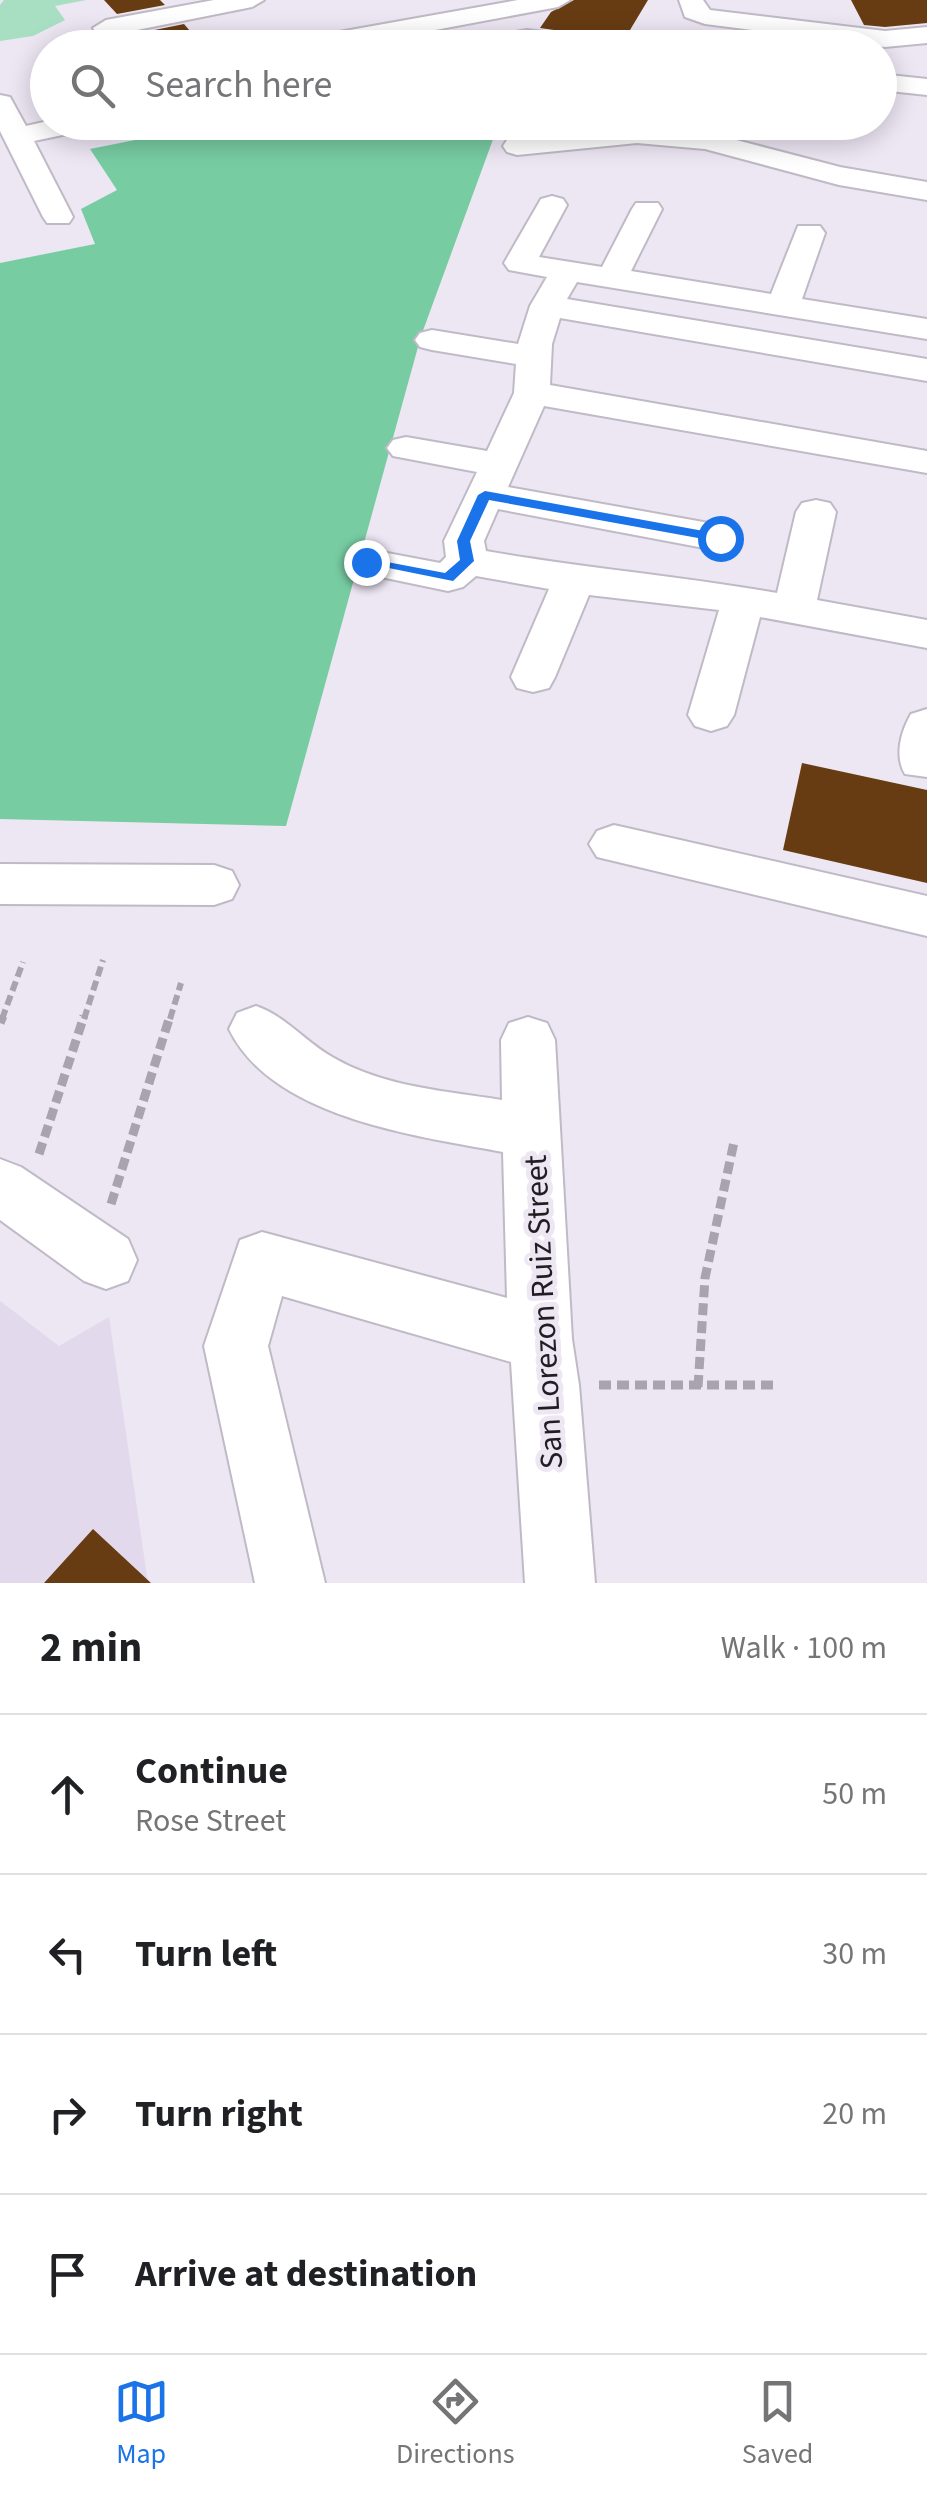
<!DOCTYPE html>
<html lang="en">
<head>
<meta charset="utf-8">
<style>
	:root { --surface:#fff; --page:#f6f6f6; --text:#202124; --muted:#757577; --line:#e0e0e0; --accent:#1a73e8 }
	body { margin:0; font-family:"Source Sans 3",sans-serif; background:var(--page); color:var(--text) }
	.stop { position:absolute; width:30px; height:30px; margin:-22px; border:8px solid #1a73e8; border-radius:50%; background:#fff }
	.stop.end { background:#1a73e8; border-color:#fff; box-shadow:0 2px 10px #0008 }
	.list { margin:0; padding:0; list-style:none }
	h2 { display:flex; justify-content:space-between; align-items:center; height:130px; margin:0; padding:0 40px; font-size:42px }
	h2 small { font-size:32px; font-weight:400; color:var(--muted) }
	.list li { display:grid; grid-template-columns:65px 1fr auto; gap:30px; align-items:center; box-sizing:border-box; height:160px; padding:0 40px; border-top:2px solid var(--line) }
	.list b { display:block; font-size:38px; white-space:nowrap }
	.list p { margin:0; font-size:32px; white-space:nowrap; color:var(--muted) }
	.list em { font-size:32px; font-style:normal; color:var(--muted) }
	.icon { flex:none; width:55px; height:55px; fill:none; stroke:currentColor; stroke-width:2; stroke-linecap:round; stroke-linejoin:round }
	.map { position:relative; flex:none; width:927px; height:1583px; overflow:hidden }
	.search { position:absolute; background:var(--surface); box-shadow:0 5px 25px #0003; left:30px; right:30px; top:30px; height:110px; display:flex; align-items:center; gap:25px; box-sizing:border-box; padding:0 35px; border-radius:55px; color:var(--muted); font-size:38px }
	.sheet { height:770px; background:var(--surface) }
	nav { display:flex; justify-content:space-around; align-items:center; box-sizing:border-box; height:140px; border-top:2px solid var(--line); background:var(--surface); font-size:28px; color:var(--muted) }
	nav a { display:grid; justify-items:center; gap:5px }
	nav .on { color:var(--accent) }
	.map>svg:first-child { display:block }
	.built { fill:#e3d9ed }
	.green { fill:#a8dec1 }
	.forest { fill:#77cca2 }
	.building { fill:#683c13 }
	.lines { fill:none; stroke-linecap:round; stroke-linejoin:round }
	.street-casing { stroke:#c0bac6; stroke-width:4 }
	.path-far1 { stroke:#a8a3ad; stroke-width:6; stroke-dasharray:10 5; stroke-linecap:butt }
	.path { stroke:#a8a3ad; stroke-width:9; stroke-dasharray:12 6; stroke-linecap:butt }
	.street { fill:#fff; fill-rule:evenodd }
	.route { fill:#1a73e8 }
	.labels { text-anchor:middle; stroke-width:10; stroke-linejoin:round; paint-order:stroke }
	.near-street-label { font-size:32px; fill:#201e22; stroke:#ede6f3 }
</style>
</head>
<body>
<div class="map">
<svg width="927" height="1583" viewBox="0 0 927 1583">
	<rect width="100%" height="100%" fill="#ede6f3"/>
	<!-- built -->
	<path class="built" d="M0,1301L59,1346L109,1317L148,1583H0Z"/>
	<!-- green -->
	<path class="green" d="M4,0H86L55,6L65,20L33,36L0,41V5Z"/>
	<!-- forest -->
	<path class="forest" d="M220,123H499L421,336L286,826L0,819V263L95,244L81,209L117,190L90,149Z"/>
	<!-- building -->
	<path class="building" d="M104,0H160L165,5L117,14Z
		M574,0H648L624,40L540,28L551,12Z
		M851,0H927V23L885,27L864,25Z
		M184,24L196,38L146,47L135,34Z
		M802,763L927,790V883L783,850Z
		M93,1529L151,1583H44Z"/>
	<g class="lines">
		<defs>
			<path id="street" d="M214,0H264L252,7L122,33L132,48H106L93,28L106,20Z
				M518,0H570L558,7L339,48H282L294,40Z
				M679,0H703L710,10L885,31L927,27V43L885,47L705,24L685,17Z
				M527,30L610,40L622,48H458L470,40Z
				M880,74L927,79V95L880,90Z
				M0,95L10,97L26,126L48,121L100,122L96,128L34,141L73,217L69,223H47L43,217L0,131Z
				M637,127L706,132L840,167L927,182V200L839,185L705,149L637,143L517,155L507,152L503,146L507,140L517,137Z
				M552,196L563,199L567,205L539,257L602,267L632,209L636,203H658L662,209L631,271L771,294L798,226H820L825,233L802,299L927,319V339L577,282L567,299L927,359V381L560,318L552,344L550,385L927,451V473L544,406L508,487L720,525L734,529L740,538L734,547L720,551L498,509L484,541L486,551C583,568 680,576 777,593L796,512L802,503L816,500L830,503L836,512L817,600L927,620V648L760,617L734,715L727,726L711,731L695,726L688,715L719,610L589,595L555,677L549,688L533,692L517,688L511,677L549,589L476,576L463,587L448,591L352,571L346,562L352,553L366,549L440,563L446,557L444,541L477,472L393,456L387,448L393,440L406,437L487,451L514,393L516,364L432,350L420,347L415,340L420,333L432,330L518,344L530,306L547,277L509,270L504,263L541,199Z
				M927,709V777L905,774C894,756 901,731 911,714Z
				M614,825L927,896V936L597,857L589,844L597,831Z
				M0,864L214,865L232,871L239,885L232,899L214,905L0,904Z
				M256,1006C286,1016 306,1043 334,1058C384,1087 446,1091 502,1100L501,1040L509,1023L528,1017L547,1023L555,1040L572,1339L579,1385L595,1583H525L511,1362L282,1296L268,1346L325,1583H255L204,1346L240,1240L262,1232L507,1298L503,1152C417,1136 272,1118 229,1029L237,1013Z
				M0,1159L21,1167L128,1239L137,1260L128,1281L106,1289L84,1281L0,1220Z"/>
		</defs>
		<!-- street casing -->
		<use href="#street" class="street-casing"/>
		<!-- path-far1 -->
		<path class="path-far1" d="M2,1019L23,962
			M84,1019L103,960
			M170,1019L181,983"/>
		<!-- path -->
		<path class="path" d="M0,1023L3,1016
			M39,1154L84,1016
			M111,1204L170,1016
			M599,1385H778
			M698,1387L705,1278L734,1142"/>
		<!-- street -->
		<use href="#street" class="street"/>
	</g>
	<!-- route -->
	<path class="route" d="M485,491L720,534L727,538L720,542L489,500L470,541L474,561L453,581L359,562L366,558L445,573L460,560L457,541L478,495Z"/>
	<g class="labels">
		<!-- near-street labels -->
		<g class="near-street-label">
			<text transform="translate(543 1312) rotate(-93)" y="11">San Lorezon Ruiz Street</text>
		</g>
	</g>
</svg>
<div class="stop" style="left:720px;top:538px"></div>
<div class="stop end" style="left:366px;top:562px"></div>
<div class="search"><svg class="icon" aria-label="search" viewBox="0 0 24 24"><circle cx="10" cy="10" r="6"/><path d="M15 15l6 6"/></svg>Search here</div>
</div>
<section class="sheet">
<h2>2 min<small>Walk · 100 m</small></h2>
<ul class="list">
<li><svg class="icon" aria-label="ahead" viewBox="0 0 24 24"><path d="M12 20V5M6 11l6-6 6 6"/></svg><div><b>Continue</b><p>Rose Street</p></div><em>50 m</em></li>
<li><svg class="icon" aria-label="left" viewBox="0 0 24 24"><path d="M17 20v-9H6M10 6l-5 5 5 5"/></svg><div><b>Turn left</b></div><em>30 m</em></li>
<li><svg class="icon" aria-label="right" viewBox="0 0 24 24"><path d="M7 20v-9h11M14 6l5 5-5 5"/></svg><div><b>Turn right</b></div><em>20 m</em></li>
<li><svg class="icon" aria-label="arrive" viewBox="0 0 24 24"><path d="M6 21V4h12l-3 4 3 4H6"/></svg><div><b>Arrive at destination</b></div></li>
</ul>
</section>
<nav>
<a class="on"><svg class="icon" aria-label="map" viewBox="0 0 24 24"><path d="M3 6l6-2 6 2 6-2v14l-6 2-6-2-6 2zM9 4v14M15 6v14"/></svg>Map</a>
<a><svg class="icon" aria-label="directions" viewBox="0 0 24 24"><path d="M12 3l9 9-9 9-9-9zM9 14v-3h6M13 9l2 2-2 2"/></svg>Directions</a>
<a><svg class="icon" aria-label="saved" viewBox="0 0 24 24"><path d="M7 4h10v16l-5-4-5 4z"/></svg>Saved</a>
</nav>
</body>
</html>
